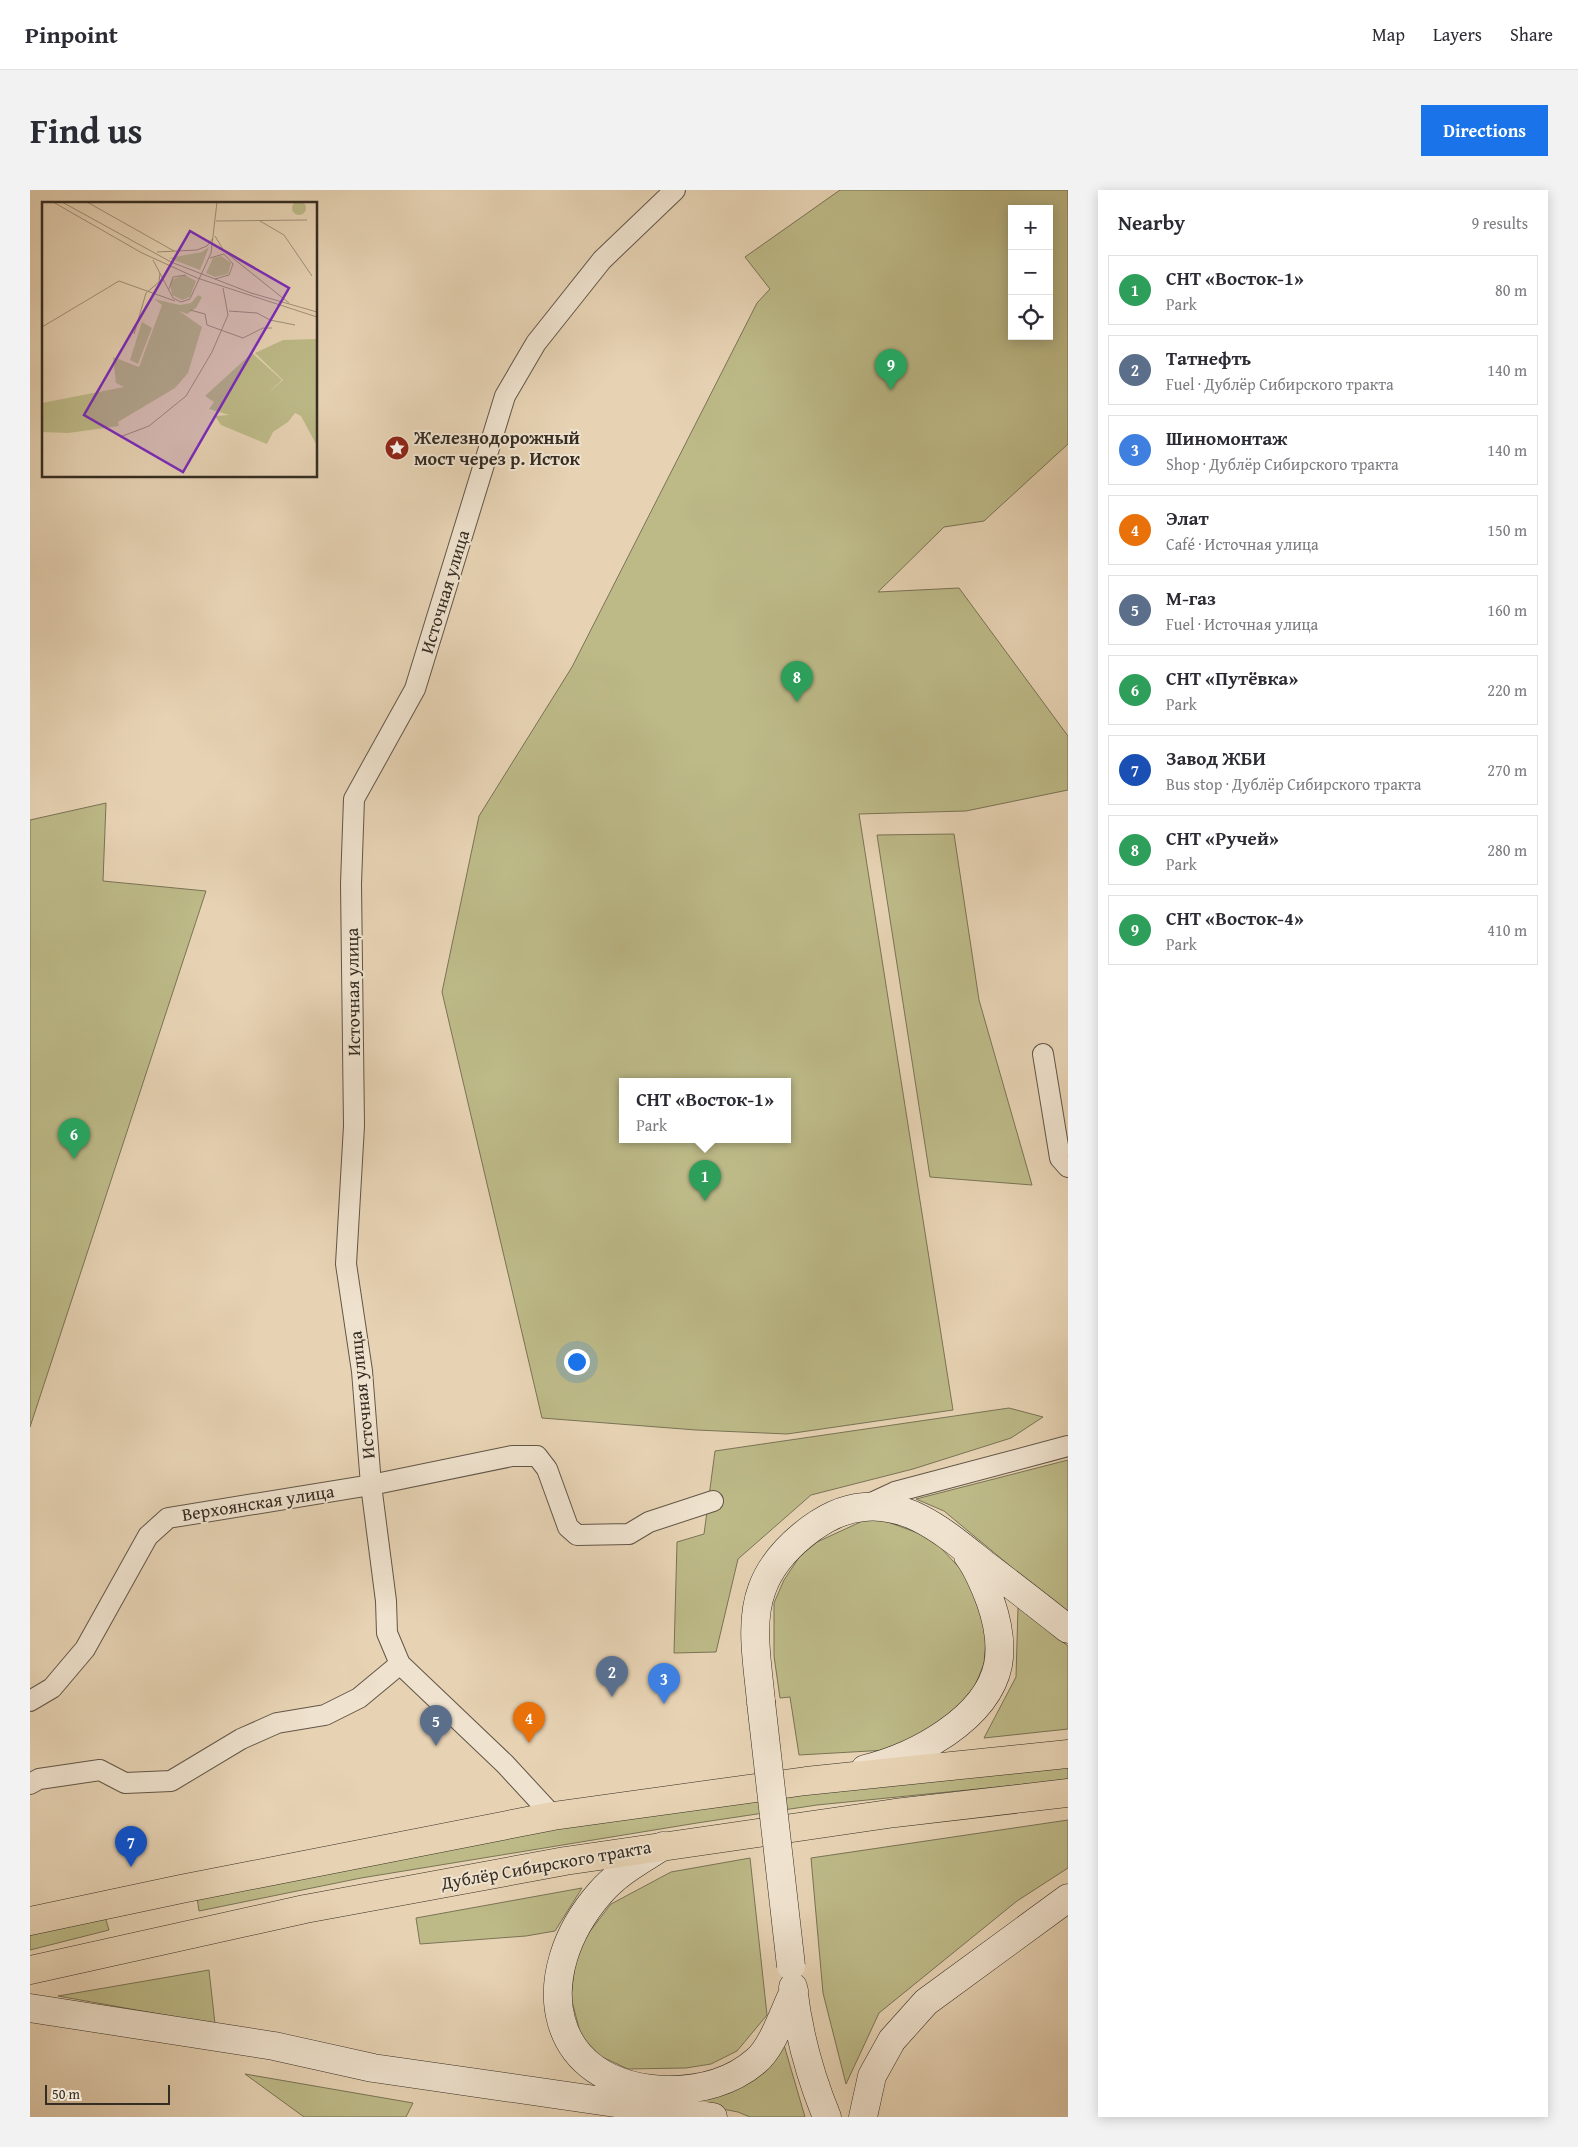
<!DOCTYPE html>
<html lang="en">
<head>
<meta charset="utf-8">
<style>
	:root { --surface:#fff; --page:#f2f2f3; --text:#2b2b33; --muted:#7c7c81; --line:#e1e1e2; --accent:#1a73e8 }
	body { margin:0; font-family:"Gentium Book Plus",serif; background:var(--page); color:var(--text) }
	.controls { position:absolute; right:15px; top:15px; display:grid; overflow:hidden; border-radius:0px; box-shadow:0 2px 12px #0003 }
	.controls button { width:45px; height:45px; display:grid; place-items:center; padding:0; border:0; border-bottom:1px solid var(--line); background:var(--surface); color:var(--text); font:25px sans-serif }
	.scale { position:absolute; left:15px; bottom:12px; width:125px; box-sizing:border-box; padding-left:5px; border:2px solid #352d23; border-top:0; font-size:14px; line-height:18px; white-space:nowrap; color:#352d23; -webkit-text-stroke:4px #efe2ce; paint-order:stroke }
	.you { position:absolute; left:546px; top:1171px; width:18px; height:18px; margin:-12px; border:4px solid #fff; border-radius:50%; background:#1a73e8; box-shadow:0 0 0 8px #1a73e833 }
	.badge { display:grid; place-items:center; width:32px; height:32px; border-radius:50%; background:var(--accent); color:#fff; font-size:16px; font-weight:700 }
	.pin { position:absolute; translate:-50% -41px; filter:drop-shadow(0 1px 2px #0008) }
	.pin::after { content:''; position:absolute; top:26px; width:18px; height:15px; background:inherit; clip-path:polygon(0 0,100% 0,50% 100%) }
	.popup { position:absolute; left:589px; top:888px; width:172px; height:65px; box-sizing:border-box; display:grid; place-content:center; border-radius:0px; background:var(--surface); filter:drop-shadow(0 1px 4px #0005); font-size:16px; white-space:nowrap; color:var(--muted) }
	.popup b { font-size:19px; color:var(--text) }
	.popup::after { content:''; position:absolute; left:50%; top:100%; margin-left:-10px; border:10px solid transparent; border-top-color:var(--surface) }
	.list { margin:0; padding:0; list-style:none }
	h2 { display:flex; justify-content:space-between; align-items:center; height:65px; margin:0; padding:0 20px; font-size:21px }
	h2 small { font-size:16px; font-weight:400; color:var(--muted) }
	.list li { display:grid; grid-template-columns:32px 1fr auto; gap:15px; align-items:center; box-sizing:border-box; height:70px; margin:0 10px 10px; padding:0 10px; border:1px solid var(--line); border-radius:0px }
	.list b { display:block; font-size:19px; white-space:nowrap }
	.list p { margin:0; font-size:16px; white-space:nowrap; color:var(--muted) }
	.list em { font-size:16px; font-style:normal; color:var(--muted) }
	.icon { flex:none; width:28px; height:28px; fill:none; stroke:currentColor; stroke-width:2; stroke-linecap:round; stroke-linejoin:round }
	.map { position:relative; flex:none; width:1038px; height:1927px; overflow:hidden; border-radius:0px }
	header { display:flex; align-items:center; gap:30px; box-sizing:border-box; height:70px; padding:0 25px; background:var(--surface); border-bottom:1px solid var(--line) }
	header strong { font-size:24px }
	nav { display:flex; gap:28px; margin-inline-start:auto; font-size:18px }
	.intro { display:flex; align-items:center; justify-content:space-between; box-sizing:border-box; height:120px; padding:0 30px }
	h1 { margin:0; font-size:35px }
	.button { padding:12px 22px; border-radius:0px; background:var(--accent); color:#fff; font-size:18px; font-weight:700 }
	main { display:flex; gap:30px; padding:0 30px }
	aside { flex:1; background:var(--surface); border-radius:0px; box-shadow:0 2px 12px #0003 }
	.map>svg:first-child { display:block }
	.green { fill:#bdba88; stroke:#797456; fill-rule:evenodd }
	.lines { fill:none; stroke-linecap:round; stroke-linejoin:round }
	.minor-casing { stroke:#625647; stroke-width:22 }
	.secondary-casing { stroke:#352d23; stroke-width:29 }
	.primary-casing { stroke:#352d23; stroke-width:29 }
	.minor { stroke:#efe2ce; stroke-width:20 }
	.secondary { stroke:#efe2ce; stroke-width:28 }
	.primary { stroke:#e7d3b4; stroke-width:28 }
	.secondary-bridge-casing { stroke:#352d23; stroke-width:29; stroke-linecap:butt }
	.secondary-bridge { stroke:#efe2ce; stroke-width:28 }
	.labels { text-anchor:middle; stroke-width:4; stroke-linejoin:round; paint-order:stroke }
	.poi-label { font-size:18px; font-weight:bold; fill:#352d23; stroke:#efe2ce; text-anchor:start }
	.street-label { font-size:18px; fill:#352d23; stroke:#efe2ce }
	.inset-road { fill:none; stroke:#a0917a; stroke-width:1 }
	.view { fill:#7b2cbf; fill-opacity:0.15; stroke:#7b2cbf; stroke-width:2.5 }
	.inset-edge { fill:none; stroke:#352d23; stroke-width:2.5 }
</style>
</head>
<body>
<header>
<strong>Pinpoint</strong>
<nav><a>Map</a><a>Layers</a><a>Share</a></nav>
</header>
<div class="intro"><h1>Find us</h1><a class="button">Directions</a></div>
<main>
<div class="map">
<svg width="1038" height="1927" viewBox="0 0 1038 1927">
	<rect width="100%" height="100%" fill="#e7d3b4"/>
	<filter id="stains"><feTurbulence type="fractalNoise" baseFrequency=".004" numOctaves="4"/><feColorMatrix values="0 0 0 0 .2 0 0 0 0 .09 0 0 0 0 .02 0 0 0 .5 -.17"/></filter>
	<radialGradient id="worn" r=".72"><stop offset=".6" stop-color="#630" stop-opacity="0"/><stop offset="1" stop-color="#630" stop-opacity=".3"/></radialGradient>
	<!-- green -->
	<path class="green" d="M810,0H1038V254L954,331L914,337L848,402L929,398L1038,546V600L936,621L829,624L923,1220L757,1244L666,1240L512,1228L412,802L449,626L542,477L727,113L740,99L715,67ZM982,19H1019V146H982ZM592,892H758V950H592Z
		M76,613L73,691L176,701L0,1237V630Z
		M924,644L949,810L1002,995L900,987L847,645Z
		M979,1218L1013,1227L981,1248L883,1279L781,1305L708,1369L686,1462L644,1463L647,1352L674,1344L685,1261Z
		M1038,1270V1424L914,1321L886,1309Z
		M837,1329L855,1331L888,1343L909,1356L941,1390L953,1422L956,1448L954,1473L944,1499L925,1524L875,1559L769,1565L760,1507L750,1508L744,1466V1413L754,1390L770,1366L787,1352Z
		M988,1417L1038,1456V1539L954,1548L986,1487Z
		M1038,1570V1590L787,1615L667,1633L331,1688L169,1721L167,1707L624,1620Z
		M1038,1630V1678L987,1711L849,1823L816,1894L793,1803L781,1668Z
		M720,1668L737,1825L707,1861L681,1874L656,1878L598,1879L570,1866L551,1846L541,1807L547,1758L581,1714L641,1682Z
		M552,1698L525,1741L496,1746L390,1754L386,1728Z
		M75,1727L79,1740L0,1760V1745Z
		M179,1780L185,1834L28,1806Z
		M754,1855L775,1927H720L708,1922L671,1915L632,1910Z
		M215,1884L383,1913L376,1927H274Z"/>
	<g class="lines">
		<defs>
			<path id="minor" d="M1013,864L1030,968L1038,977
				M837,1315L865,1302L1038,1256
				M0,1511L22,1498L55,1459L118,1346L138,1328L341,1295L482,1266H507L517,1279L538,1337L547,1345L599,1344L619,1332L683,1311
				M0,1594L9,1589L70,1580L95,1593L141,1591L211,1549L247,1533L295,1525L329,1508L370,1474
				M523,1626L475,1574L370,1474L357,1443L356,1411L341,1295L332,1181L316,1074L324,936L321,694L324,609L385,499L475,206L506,153L572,70L645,0"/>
			<path id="secondary" d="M731,1512C728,1476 719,1433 732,1399C745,1362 793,1320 834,1317C851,1315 874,1320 889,1328C913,1340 934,1358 954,1374C982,1395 1010,1417 1038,1439
				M835,1579C885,1567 957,1529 968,1475C972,1454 967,1430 960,1410C954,1395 948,1379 938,1366
				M633,1656C611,1670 587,1683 570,1703C499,1784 515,1897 638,1900C669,1900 702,1892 726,1871C743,1857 754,1821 764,1801
				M763,1797C768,1841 780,1886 797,1927
				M0,1818L244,1856L343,1878L683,1927
				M833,1927L842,1886L862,1850L896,1812L1038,1708"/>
			<path id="primary" d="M0,1731L151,1699L523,1626L776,1591L1038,1564
				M0,1780L275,1719L535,1671L865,1623L1038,1603"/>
		</defs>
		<!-- minor casing -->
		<use href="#minor" class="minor-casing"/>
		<!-- secondary casing -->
		<use href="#secondary" class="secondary-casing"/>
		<!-- primary casing -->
		<use href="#primary" class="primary-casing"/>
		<!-- minor -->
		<use href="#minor" class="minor"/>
		<!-- secondary -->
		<use href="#secondary" class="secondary"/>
		<!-- primary -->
		<use href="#primary" class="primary"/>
		<defs>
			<path id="secondary-bridge" d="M731,1512L761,1776"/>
		</defs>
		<!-- secondary-bridge casing -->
		<use href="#secondary-bridge" class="secondary-bridge-casing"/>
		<!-- secondary-bridge -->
		<use href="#secondary-bridge" class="secondary-bridge"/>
	</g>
	<!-- icons -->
	<defs>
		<symbol id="sight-disc" viewBox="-11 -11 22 22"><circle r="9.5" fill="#8f2418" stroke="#efe2ce"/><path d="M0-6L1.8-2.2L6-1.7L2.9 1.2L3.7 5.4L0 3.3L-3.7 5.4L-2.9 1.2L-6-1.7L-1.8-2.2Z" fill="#fff"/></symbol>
	</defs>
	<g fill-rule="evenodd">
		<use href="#sight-disc" x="353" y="244" width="28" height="28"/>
	</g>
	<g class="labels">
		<!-- poi labels -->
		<g class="poi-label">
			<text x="384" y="254">Железнодорожный<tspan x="384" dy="21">мост через р. Исток</tspan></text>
		</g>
		<!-- street labels -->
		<g class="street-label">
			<text transform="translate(415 402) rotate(-73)" y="6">Источная улица</text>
			<text transform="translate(323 802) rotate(-91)" y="6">Источная улица</text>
			<text transform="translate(332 1205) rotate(-96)" y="6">Источная улица</text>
			<text transform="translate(228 1313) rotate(-9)" y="6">Верхоянская улица</text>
			<text transform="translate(516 1675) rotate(-10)" y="6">Дублёр Сибирского тракта</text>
		</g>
	</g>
	<!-- overview -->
	<g transform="translate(12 12)">
		<rect width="275" height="275" fill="#e7d3b4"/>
		<path d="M250 6a7 7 0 1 1 14 0a7 7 0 1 1-14 0ZM167,45L158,68L127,56L160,50ZM179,54L189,61L186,72L173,75L164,71L171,56ZM143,73L154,79L148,95L140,98L130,93L128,82L131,77ZM156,93L160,95L154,106L145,112L137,109L160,125L146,171L133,186L76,220L77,224L26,231L0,230V201L82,185L74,181L71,155L97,165L120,103L112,97L138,103L149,101ZM100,120L110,126L96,162L88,158ZM275,137V244L259,214L253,211L246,220L231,230L225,242L179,223L173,214L187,213L167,207L172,200L163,194L210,151L240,178L223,194L241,178L213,151L241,138Z" fill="#bdba88"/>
		<path class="inset-road" d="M11,0L100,51L155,76L275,115M20,0L129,60L209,91L275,110M45,0L132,49M174,19L265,18M218,19L242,33L270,74M173,34L182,49L247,101M115,50L155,48L165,44L171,36M168,56L182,52L191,62L187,73L173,77M111,58L131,96L139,100L148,97L169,51L175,0M127,87L131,75L144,73M104,91L117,80L118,71M148,108L163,112L165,123L201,136L221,126H230M187,109L215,111L228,118L253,123M0,125L77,79L133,99M92,132L104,91M78,235L107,224L144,194L170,150L186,113L181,86"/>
		<path class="view" d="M148,29L247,86L141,270L42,213Z"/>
		<rect width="275" height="275" class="inset-edge"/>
	</g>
	<rect width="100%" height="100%" filter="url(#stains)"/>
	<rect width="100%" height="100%" fill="url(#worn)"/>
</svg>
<div class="controls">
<button>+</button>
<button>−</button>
<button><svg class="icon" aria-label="locate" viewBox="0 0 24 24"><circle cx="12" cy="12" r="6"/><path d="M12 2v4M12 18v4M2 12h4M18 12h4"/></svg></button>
</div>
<div class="scale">50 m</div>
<div class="you"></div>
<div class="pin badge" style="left:675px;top:1011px;background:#2e9e5b">1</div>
<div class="popup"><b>СНТ «Восток-1»</b>Park</div>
<div class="pin badge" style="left:582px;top:1507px;background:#5c6f8a">2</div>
<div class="pin badge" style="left:634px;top:1514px;background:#3f7fe0">3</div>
<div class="pin badge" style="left:499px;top:1553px;background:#e8710a">4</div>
<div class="pin badge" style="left:406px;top:1556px;background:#5c6f8a">5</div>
<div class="pin badge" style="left:44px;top:969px;background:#2e9e5b">6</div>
<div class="pin badge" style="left:101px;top:1677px;background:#1a4fb4">7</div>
<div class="pin badge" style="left:767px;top:512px;background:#2e9e5b">8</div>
<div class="pin badge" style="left:861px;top:200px;background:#2e9e5b">9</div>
</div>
<aside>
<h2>Nearby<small>9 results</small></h2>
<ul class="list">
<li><span class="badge" style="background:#2e9e5b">1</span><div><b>СНТ «Восток-1»</b><p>Park</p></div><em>80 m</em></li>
<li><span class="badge" style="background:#5c6f8a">2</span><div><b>Татнефть</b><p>Fuel · Дублёр Сибирского тракта</p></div><em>140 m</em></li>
<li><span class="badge" style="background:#3f7fe0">3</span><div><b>Шиномонтаж</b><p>Shop · Дублёр Сибирского тракта</p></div><em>140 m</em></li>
<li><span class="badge" style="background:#e8710a">4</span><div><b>Элат</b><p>Café · Источная улица</p></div><em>150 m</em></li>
<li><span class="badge" style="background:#5c6f8a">5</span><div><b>М-газ</b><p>Fuel · Источная улица</p></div><em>160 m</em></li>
<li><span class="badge" style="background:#2e9e5b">6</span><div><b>СНТ «Путёвка»</b><p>Park</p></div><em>220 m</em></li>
<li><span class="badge" style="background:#1a4fb4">7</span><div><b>Завод ЖБИ</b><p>Bus stop · Дублёр Сибирского тракта</p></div><em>270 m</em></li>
<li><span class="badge" style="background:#2e9e5b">8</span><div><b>СНТ «Ручей»</b><p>Park</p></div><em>280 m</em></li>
<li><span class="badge" style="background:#2e9e5b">9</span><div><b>СНТ «Восток-4»</b><p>Park</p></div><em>410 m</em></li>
</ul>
</aside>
</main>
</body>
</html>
